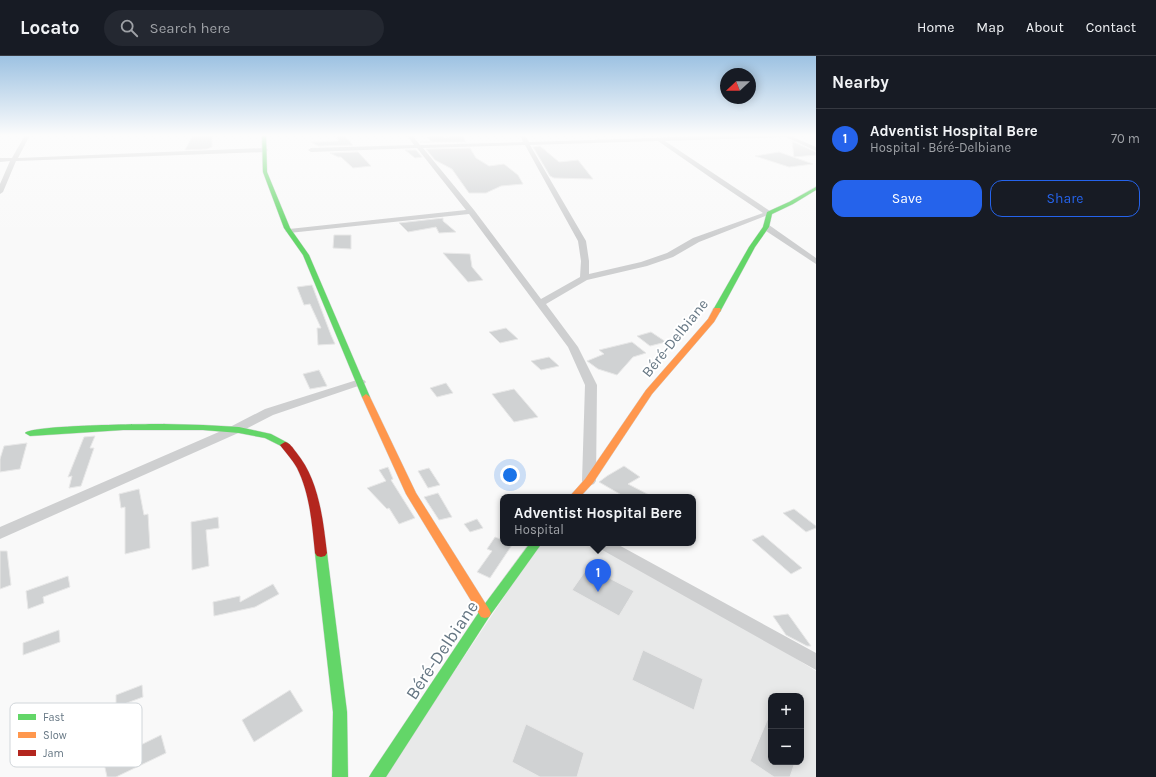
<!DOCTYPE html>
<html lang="en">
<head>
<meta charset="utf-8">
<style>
	:root { --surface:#171b24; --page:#242831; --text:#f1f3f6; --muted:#9ea1a6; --line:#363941; --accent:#2563eb }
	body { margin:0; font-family:Karla,sans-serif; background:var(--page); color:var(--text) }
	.controls { position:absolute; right:12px; bottom:12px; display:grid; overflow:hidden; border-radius:8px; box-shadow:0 2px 10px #0003 }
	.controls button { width:36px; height:36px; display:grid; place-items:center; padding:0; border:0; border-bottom:1px solid var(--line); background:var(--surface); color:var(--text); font:20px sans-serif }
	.compass { position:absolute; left:720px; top:12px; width:36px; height:36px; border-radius:50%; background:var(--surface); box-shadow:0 2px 10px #0003; rotate:248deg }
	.you { position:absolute; left:510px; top:419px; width:14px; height:14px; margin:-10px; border:3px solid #fff; border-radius:50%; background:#1a73e8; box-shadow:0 0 0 6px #1a73e833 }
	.badge { display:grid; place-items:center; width:26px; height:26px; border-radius:50%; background:var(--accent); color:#fff; font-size:13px; font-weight:700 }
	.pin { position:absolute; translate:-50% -33px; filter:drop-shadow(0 1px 2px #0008) }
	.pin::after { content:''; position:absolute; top:21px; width:14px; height:12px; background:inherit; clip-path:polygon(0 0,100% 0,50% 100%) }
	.popup { position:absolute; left:500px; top:438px; width:196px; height:52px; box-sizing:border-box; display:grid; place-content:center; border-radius:8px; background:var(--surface); filter:drop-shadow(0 1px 3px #0005); font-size:13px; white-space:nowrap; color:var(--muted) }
	.popup b { font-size:15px; color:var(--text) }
	.popup::after { content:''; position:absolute; left:50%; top:100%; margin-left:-8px; border:8px solid transparent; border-top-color:var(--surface) }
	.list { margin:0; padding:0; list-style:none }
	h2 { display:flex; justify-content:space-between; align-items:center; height:52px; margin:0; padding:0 16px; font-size:17px }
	h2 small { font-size:13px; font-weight:400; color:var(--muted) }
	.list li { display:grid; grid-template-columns:26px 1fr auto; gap:12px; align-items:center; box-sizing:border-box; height:60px; padding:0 16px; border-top:1px solid var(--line) }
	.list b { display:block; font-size:15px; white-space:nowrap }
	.list p { margin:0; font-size:13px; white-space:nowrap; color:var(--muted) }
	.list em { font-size:13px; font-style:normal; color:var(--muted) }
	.actions { display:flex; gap:8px; padding:12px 16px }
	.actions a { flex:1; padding:9px 0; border:1px solid var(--accent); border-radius:12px; text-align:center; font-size:14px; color:var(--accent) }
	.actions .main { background:var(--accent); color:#fff }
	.icon { flex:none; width:22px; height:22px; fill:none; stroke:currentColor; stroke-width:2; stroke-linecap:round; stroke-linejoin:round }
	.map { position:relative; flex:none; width:816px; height:721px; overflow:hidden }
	header { display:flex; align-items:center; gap:24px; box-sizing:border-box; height:56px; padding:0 20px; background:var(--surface); border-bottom:1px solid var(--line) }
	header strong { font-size:19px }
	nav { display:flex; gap:22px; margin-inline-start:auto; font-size:14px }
	.search { width:280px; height:36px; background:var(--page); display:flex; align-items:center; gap:10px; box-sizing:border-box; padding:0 14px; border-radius:22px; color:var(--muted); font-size:15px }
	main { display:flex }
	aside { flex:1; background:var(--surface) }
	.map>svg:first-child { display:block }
	.built { fill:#e8e9e9; fill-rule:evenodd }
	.building { fill:#d0d2d3; stroke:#e8e8e8 }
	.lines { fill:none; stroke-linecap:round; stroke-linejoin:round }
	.fast-casing { stroke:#d5d6d7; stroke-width:1 }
	.slow-casing { stroke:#d5d6d7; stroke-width:1 }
	.jam-casing { stroke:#d5d6d7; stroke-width:1 }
	.street { fill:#cecfd0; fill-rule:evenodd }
	.fast { fill:#63d668; fill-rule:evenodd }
	.slow { fill:#ff974d; fill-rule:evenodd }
	.jam { fill:#b3261e; fill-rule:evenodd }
	.labels { text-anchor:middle; stroke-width:4; stroke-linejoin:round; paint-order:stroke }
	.street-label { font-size:15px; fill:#657683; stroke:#fff }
	.near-street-label { font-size:18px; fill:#657683; stroke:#fff }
	.key { fill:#fff; stroke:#d1d6da; stroke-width:1 }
	.key-label { font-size:11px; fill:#657683 }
</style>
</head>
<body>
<header>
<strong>Locato</strong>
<div class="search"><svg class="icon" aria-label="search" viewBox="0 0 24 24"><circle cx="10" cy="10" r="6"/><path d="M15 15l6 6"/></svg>Search here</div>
<nav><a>Home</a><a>Map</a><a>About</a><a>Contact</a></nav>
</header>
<main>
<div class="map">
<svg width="816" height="721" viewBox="0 0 816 721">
	<rect width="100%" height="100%" fill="#f9f9f9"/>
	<!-- built -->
	<path class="built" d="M540,487H610L816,615V721H384ZM771,640H801V706H771Z"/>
	<!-- building -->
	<path class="building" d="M193,79H212V91L207,93L185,94Z
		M337,79H344L353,89L318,90L311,86L338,85Z
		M441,79L445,82L462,79L466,86H420H432L427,81Z
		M792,85L816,96V99L794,101Z
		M540,90L559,106L578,104L593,123L554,122L550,120L533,91Z
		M470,92L476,102L489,110L504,108L518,119L523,128L501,130L486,137H469L452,113L435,104L426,93Z
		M405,94H416L422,101L415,102Z
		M358,96L371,110L353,112L341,101H338L330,97Z
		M779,96L813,108L789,111L755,100Z
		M443,162V165L456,176L439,177L436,171L408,176L399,167Z
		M334,179H351V193L333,192Z
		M443,197L470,198L472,211L483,224L468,226Z
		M312,229L331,279L335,288L318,289L317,272H321L310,248L304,249L297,231Z
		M506,272L518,283L500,287L489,276Z
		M651,276L666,286L650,290L637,280Z
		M632,286L646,297L633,301L617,319L598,313L587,305L604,298L599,294Z
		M549,301L559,310L541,314L531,305Z
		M319,314L327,330L310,333L303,318Z
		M446,327L453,337L437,341L430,332Z
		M514,333L538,361L514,366L492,338Z
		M95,380L90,392H94L81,430L69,432L72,420L68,421L84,381Z
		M27,387L20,413L0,416V403L4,390Z
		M624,410L640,421L628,428L653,441H625L599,426L607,420Z
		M388,411L393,423L391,424L415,462L399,468L389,452L387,453L367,432L386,425L379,414Z
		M429,412L440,429L428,432L418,415Z
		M139,433L144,459L148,458L150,492L125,498V451L121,452L119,438Z
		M438,437L452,461L439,464L424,441Z
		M794,453L816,470V472L806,476L783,457Z
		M218,461L219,472L206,474L209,510L192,514L191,466Z
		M477,463L483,472L470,476L464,468Z
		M763,479L802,512L791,518L752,484Z
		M495,481L503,484V487L512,489L490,522L477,516L492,495L487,493Z
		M0,495H7L11,529L0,533Z
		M588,511L634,535L619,560L572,534Z
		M68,520L70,531L43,541L44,547L28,553L26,535Z
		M273,528L279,538L255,551L214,560L213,546L240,540V546Z
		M788,558L811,590H807L786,579L773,560Z
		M59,574L60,586L23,599V587Z
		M643,594L703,623L694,654L632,624Z
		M142,629L143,641L116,651V639Z
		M290,634L303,655L254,686L242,664Z
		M771,655V706H795L790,721H774L750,705Z
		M526,668L584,697L577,721H540L512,706Z
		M161,679L166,697L116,721H107L104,707Z"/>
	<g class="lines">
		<defs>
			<path id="fast" d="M262,79H266L267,116L290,172L309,199L370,341L369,343L366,344L362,341L303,199L284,172L263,116Z
				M816,131V134L793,148L772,158L769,171L755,191L721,254L720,256H714L713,254L749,191L763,171L767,156L789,146Z
				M164,368L203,369L239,371L271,378L288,387L290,389L285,392L265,382L239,377L203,374H123L30,380L25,377C32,369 146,368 164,368Z
				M530,487H542L489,561L386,721H369L372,716L481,553Z
				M321,493L325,494L327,497L347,656L348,721H332L333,656L315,497L317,494Z"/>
			<path id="slow" d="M714,252H720L721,254L714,266L652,338L593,427L580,441H569L585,423L646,334L708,263Z
				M366,338L370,341L416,437L489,553L491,557L489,561L485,562L481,561L406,438L362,341Z"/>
			<path id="jam" d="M285,386C290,387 293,392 296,396C319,424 323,463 327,497L325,500L321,501L317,500L315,497C312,468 310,438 297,412C292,403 286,397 280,389Z"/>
		</defs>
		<!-- fast casing -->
		<use href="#fast" class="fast-casing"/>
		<!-- slow casing -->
		<use href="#slow" class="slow-casing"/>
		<!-- jam casing -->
		<use href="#jam" class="jam-casing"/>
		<!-- street -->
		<path class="street" d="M25,79H30L18,102L265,92L268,94L265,96L16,105L3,136L0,138V128L10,105L0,106V102H12Z
			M407,79H412L420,89L523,86L520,79H525L529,86L738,79H803L793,81L816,91V95L786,81L665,85L773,157L699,186L673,201L647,210L587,224L546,248L578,291L597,329L596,425L594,428L589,430L584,428L582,425L585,329L568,291L469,158L289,177L285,175L289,173L466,154L417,92L311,96L308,94L311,92L414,89ZM658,85L714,124L763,157L693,182L667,197L641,206L589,218V205L586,185L530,89ZM525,89L578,185L581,205L580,221L541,243L474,154L423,92Z
			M763,169H769L816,202V208L763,173Z
			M360,323L364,324L366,326L364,328L273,359L236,378L0,483V471L228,372L265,353Z
			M594,487H615L816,597V614L597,491Z"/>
		<!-- fast -->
		<use href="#fast" class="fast"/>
		<!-- slow -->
		<use href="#slow" class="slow"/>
		<!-- jam -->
		<use href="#jam" class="jam"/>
	</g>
	<!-- sky -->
	<linearGradient id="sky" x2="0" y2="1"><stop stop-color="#9dc2e2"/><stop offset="0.44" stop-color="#fcfcfc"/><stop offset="1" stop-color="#fcfcfc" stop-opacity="0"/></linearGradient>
	<rect width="816" height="180" fill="url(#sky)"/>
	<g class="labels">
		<!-- street labels -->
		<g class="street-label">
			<text transform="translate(675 282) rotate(-51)" y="5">Béré-Delbiane</text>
		</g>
		<!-- near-street labels -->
		<g class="near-street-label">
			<text transform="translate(442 594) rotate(-56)" y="6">Béré-Delbiane</text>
		</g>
	</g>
	<!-- legend -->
	<rect x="10" y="647" width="132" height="64" rx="6" class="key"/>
	<rect x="18" y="658" width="18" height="6" fill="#63d668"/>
	<rect x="18" y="676" width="18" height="6" fill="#ff974d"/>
	<rect x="18" y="694" width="18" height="6" fill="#b3261e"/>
	<g class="key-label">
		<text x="43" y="665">Fast</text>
		<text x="43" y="683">Slow</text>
		<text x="43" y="701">Jam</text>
	</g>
</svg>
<div class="controls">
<button>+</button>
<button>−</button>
</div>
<svg class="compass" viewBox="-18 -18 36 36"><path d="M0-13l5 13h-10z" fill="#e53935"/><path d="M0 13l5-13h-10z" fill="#9ea1a6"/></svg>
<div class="you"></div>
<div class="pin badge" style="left:598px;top:536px">1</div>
<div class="popup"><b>Adventist Hospital Bere</b>Hospital</div>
</div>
<aside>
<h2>Nearby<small></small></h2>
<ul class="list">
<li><span class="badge">1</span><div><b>Adventist Hospital Bere</b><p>Hospital · Béré-Delbiane</p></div><em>70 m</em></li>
</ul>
<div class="actions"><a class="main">Save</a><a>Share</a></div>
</aside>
</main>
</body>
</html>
